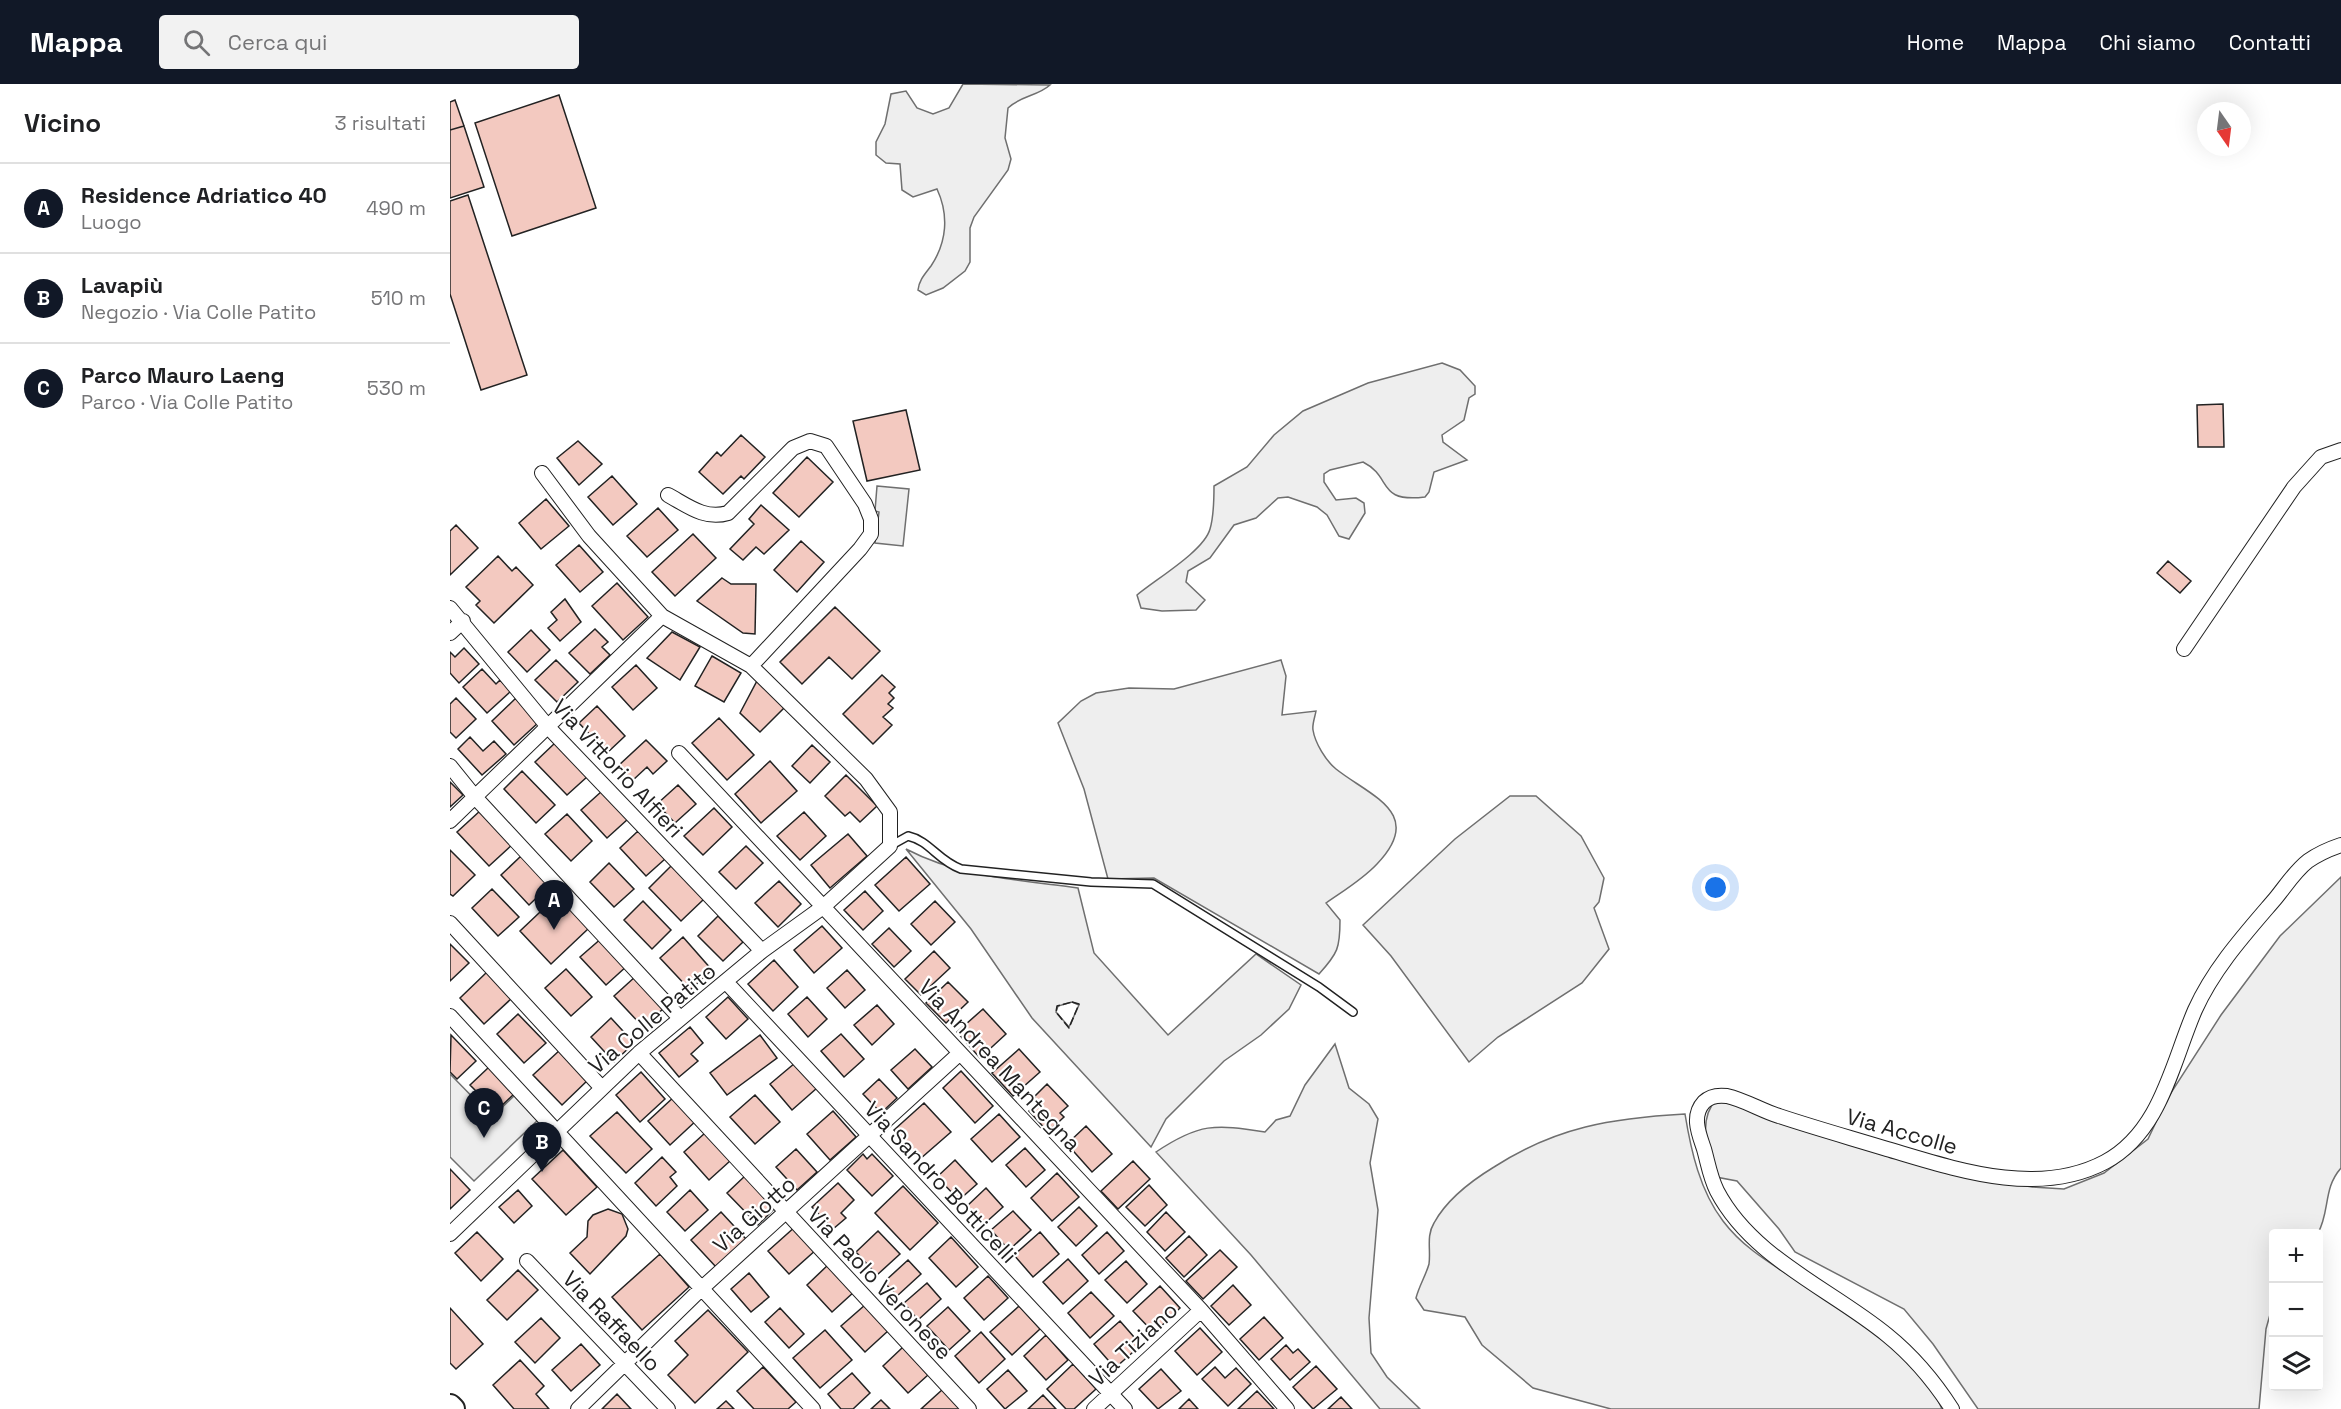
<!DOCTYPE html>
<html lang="it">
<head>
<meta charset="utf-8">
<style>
	:root { --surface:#fff; --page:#f2f2f2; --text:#202124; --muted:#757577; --line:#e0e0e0; --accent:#111827 }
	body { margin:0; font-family:"Space Grotesk",sans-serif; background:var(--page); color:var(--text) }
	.controls { position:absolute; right:18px; bottom:18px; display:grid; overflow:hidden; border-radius:6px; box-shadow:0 6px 24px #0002 }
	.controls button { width:54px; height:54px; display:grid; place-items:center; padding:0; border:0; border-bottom:2px solid var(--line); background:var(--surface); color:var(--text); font:30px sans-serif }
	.compass { position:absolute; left:1747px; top:18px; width:54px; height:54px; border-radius:50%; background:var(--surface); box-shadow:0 6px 24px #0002; rotate:166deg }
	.you { position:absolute; left:1266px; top:804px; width:21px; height:21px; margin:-15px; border:4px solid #fff; border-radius:50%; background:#1a73e8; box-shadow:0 0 0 9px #1a73e833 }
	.badge { display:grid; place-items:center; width:39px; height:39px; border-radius:50%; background:var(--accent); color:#fff; font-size:20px; font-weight:700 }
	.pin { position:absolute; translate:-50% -50px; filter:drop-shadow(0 2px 3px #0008) }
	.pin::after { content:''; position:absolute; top:32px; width:21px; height:18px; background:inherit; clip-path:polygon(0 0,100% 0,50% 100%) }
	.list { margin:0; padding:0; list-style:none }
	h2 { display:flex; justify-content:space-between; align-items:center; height:78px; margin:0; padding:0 24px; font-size:26px }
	h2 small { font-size:20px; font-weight:400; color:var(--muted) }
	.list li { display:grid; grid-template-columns:39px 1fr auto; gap:18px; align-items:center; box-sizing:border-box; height:90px; padding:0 24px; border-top:2px solid var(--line) }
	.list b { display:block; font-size:22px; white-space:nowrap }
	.list p { margin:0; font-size:20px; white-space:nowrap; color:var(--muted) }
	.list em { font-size:20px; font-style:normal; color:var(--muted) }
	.icon { flex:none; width:33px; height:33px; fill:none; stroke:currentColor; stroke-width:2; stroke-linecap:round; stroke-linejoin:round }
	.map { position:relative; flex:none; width:1891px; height:1325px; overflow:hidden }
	header { display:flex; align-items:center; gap:36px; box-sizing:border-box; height:84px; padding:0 30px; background:var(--accent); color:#fff }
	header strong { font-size:28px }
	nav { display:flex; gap:33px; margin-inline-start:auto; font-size:21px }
	.search { width:420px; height:54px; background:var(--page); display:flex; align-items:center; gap:15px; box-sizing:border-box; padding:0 21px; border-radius:6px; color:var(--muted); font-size:22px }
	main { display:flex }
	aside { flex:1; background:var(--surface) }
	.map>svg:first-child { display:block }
	.green { fill:#eee; stroke:#6f6f6f; stroke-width:1.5; fill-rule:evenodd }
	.parking { fill:#ededed; stroke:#6f6f6f; stroke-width:1.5 }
	.building { fill:#f3c9c0; stroke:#222; stroke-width:1.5 }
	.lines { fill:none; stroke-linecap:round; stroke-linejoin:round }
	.service-casing { stroke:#222; stroke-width:10 }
	.minor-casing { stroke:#222; stroke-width:16 }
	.primary-casing { stroke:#222; stroke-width:26 }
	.service { stroke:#fff; stroke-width:7 }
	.minor { stroke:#fff; stroke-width:14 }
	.primary { stroke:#fff; stroke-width:22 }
	.fence { stroke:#222; stroke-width:1.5; stroke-dasharray:8 3; stroke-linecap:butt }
	.labels { text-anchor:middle; stroke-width:4.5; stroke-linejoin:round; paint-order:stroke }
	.street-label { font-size:22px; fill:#222; stroke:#fff }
</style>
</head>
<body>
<header>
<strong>Mappa</strong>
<div class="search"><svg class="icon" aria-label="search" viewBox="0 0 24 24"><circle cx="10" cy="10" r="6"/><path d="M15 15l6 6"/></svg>Cerca qui</div>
<nav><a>Home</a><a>Mappa</a><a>Chi siamo</a><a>Contatti</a></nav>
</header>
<main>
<aside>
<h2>Vicino<small>3 risultati</small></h2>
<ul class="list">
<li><span class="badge">A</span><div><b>Residence Adriatico 40</b><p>Luogo</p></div><em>490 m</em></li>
<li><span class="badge">B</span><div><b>Lavapiù</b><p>Negozio · Via Colle Patito</p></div><em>510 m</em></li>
<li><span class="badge">C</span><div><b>Parco Mauro Laeng</b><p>Parco · Via Colle Patito</p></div><em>530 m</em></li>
</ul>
</aside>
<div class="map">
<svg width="1891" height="1325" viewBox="0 0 1891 1325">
	<rect width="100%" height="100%" fill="#fff"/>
	<!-- green -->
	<path class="green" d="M513,0L600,1C588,12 570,12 558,24L555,54L561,75L558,86L524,133L520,144V178L515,187L493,204L476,211L468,206C469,196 475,190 481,182C497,158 499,131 487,105L463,113L452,106L450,80L436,79L426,71V58L435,40L441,10L456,7L467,24L483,30L499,24Z
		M992,279L1010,286L1025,302V310L1019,314L1014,336L992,351L993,358L1017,376L984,388L979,408L975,413C926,419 943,393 913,378L880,386L874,390V398L886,416L906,414L914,419L915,429L899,455L889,452L877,431L867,423L838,413L828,414L806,434L784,441L760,474L738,487L736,498L755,516L746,526L712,527L691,524L687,511C706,495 754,467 760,445C764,432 764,416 764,402L797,383L824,351L853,327L918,299Z
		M831,576L836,592L832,631L866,627C865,633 862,640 863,646C865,659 876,677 886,685C920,712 976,729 927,780C912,796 893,807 876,819L890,836C890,864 888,869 869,890L704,794L658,795L634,705L608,639L631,617L646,609L679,604L724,605Z
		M1060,712H1086L1131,752L1154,794L1149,818L1144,824L1159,865L1132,899L1048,953L1019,978L941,872L913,841L1005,755Z
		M456,765C509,793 569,796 628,804L644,869L718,951L806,870L851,901L839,925L811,951L774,977L716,1035L701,1063L582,934L521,845ZM622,918L629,921L619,943L606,928L608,922Z
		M1891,793V1084C1873,1104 1880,1128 1868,1149L1824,1150L1823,1220L1816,1245L1809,1325H1528L1483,1260L1454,1225L1345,1168L1329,1145L1287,1097L1266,1093C1258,1070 1247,1036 1266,1016L1282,1015L1497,1088L1582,1103L1614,1105L1654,1089L1698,1055L1717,1015L1771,931L1830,852Z
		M885,960L899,1004L919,1020L928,1035L920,1079L928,1126L919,1234L921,1269L937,1293L970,1325H930L801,1171L706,1068C749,1039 765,1040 815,1048L826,1036L840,1032L855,1001Z
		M0,990L42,1033L65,1011L89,1035L24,1097L0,1073Z
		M1235,1030C1241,1067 1250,1107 1273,1137C1291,1161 1315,1176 1340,1192C1397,1227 1465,1260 1492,1325H1161L1083,1304L1032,1261L1015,1233L974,1226L966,1214C969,1202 976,1191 979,1180C981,1166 976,1152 984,1139C997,1115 1021,1097 1044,1083C1106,1043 1162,1034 1235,1030Z"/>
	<!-- parking -->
	<path class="parking" d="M427,402L459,405L453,462L425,459L429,428L425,427Z"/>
	<!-- building -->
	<path class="building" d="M109,11L146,124L62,152L25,39Z
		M5,16L14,42L0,46V18Z
		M14,42L34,103L0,114V46Z
		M18,111L77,291L31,306L0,210V117Z
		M1773,320L1774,363H1748L1747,321Z
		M456,326L470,386L417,397L403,337Z
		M291,351L315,373L294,395L291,392L273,410L249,388L267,368L271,372Z
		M128,357L152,380L129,401L107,374Z
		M357,373L383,398L349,433L323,409Z
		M162,392L187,420L163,441L138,413Z
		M96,415L119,442L91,465L69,439Z
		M311,421L339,446L314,470L306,463L293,476L280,465L304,440L299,435Z
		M208,424L228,446L197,473L177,452Z
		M6,441L28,464L0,491V447Z
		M243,450L266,474L225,512L202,488Z
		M351,457L374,478L347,508L324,486Z
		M129,461L153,488L130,508L106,481Z
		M48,472L62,487L66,483L83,501L44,539L26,521L30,517L16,503Z
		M1718,477L1741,497L1730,509L1707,489Z
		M272,494L281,500H306L305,550L293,549L247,517Z
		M167,499L198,533L173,556L142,522Z
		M115,515L131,538L110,557L98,544L107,536L101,528Z
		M385,523L430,567L402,595L379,573L352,600L330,578Z
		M145,545L158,558L152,563L160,571L140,590L119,569Z
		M81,546L100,566L77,588L58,568Z
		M222,548L250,563L230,596L197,574Z
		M14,564L29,580L9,599L0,589V568L5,573Z
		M262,572L291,589L274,618L245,602Z
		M106,576L128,598L107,618L85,596Z
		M186,581L207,604L183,626L162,603Z
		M32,585L46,600L50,596L61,607L37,629L13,603Z
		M432,591L445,603L439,609L444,614L438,620L443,624L433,633L442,641L423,660L393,630Z
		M308,595L336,622L310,648L290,629Z
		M6,614L26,635L6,654L0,648V620Z
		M66,614L89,638L64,661L42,637Z
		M147,622L175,652L157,669L129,639Z
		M269,634L304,671L277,696L242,659Z
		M20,653L33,667L44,657L56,670L32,691L8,665Z
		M196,656L217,677L203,690L197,683L182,697L168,682Z
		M106,658L138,692L117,711L85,678Z
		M362,661L380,678L360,699L342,682Z
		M320,677L347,707L311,739L285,710Z
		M72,687L105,721L86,739L54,705Z
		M396,691L427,722L410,738L400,728L395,732L375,712Z
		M0,698L13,711L0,723Z
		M228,701L246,720L225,739L207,720Z
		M152,707L178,735L157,754L131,726Z
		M264,724L282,743L253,771L234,752Z
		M31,726L63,760L39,782L7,748Z
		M354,728L376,752L350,776L327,752Z
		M117,730L142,757L121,777L95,750Z
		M188,747L215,775L196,792L170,764Z
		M398,750L417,772L380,804L361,781Z
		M296,762L313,779L286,805L269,788Z
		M0,766L25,791L3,812L0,810Z
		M71,772L99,802L79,821L51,791Z
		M456,773L480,800L449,827L425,801Z
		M159,779L184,805L164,823L140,798Z
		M222,781L254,815L231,837L199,804Z
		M329,797L351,820L328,843L305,819Z
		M42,805L69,833L48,852L22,824Z
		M415,807L433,827L413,846L394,826Z
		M108,811L139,844L101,880L70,847Z
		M193,817L221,846L202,865L174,836Z
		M485,817L505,838L481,861L461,840Z
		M268,832L293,858L273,877L248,852Z
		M372,842L392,864L364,889L344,866Z
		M439,844L461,867L444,883L422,860Z
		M153,853L178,881L156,901L130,873Z
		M233,853L262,886L240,906L210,874Z
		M0,860L19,879L0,897Z
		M484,867L500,884L471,911L455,895Z
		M324,876L348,903L323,927L298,900Z
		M116,885L142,913L121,932L95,904Z
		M397,886L415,906L395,924L377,904Z
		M37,888L62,914L34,940L10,914Z
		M186,892L214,924L193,943L164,912Z
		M498,898L518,918L496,939L476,919Z
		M278,913L298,935L276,955L256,933Z
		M357,913L377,935L358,953L338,930Z
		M427,921L444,940L422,961L404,941Z
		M533,925L556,950L530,974L507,948Z
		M68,930L96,959L74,979L47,950Z
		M161,934L184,959L164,978L141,953Z
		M240,943L253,959L241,970L248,977L229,993L209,969Z
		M391,950L414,975L394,993L371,967Z
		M1,951L26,977L7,995L0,988Z
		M310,951L327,974L277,1011L260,989Z
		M111,965L139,995L112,1021L83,991Z
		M465,965L482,983L458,1005L441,986Z
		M569,965L590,988L563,1012L542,989Z
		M345,979L367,1004L342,1026L320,1000Z
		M39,983L64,1010L46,1027L20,1001Z
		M511,987L543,1022L525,1039L493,1004Z
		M191,988L215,1015L190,1038L166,1011Z
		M429,995L447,1014L431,1029L413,1010Z
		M597,1000L618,1022L610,1029L614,1033L598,1048L579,1027L589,1018L584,1013Z
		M226,1011L248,1035L220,1061L198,1037Z
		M305,1011L330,1038L305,1060L280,1033Z
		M474,1019L501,1048L470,1075L444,1046Z
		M383,1027L406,1053L380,1076L357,1050Z
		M167,1028L202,1065L176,1089L140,1052Z
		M549,1030L570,1053L542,1078L521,1055Z
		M636,1042L662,1070L642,1088L617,1060Z
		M255,1049L280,1077L259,1096L234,1068Z
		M575,1064L595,1086L576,1103L556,1081Z
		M346,1065L367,1088L347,1106L326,1083Z
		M113,1066L147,1103L116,1131L82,1095Z
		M413,1070L417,1075L422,1070L443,1092L422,1112L397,1086Z
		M212,1073L226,1088L220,1093L227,1102L206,1122L185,1099Z
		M505,1076L527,1100L509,1116L487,1093Z
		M683,1077L700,1095L668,1125L651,1107Z
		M0,1085L20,1106L0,1125Z
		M607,1089L629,1113L602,1137L581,1114Z
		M296,1091L326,1123L308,1141L277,1109Z
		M388,1099L404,1116L391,1129L396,1134L383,1145L362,1123Z
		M699,1101L717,1121L695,1142L676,1123Z
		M453,1102L488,1139L460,1166L425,1129Z
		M536,1104L553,1123L533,1141L516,1123Z
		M68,1106L82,1122L64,1139L49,1123Z
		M240,1106L258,1126L235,1147L217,1128Z
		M629,1123L647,1142L626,1162L608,1143Z
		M158,1125L172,1130L178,1145L176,1152L140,1190L120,1169L137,1153L138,1137L143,1131Z
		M563,1127L581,1146L559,1166L541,1146Z
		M271,1128L296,1155L266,1183L241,1156Z
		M716,1128L735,1148L715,1167L697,1148Z
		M346,1142L367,1165L339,1190L318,1167Z
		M428,1147L450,1170L427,1191L406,1168Z
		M27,1148L53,1175L31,1197L5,1169Z
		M590,1148L609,1170L583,1193L564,1171Z
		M657,1148L674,1167L649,1190L632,1171Z
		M739,1152L757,1171L734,1193L716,1174Z
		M501,1153L528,1183L506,1203L479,1174Z
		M770,1166L787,1183L753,1215L736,1197Z
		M210,1170L239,1203L192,1246L162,1213Z
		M618,1175L638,1197L613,1220L593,1198Z
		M458,1176L471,1190L447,1212L434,1198Z
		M676,1177L697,1200L677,1219L655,1196Z
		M379,1180L405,1207L382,1228L357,1201Z
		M68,1186L88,1206L57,1236L37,1216Z
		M299,1189L319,1213L301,1228L281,1205Z
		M538,1192L558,1214L534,1236L514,1214Z
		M477,1199L491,1215L468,1236L454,1219Z
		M783,1201L801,1221L779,1241L761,1222Z
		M710,1202L730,1224L704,1249L683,1227Z
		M641,1208L664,1232L640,1254L618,1229Z
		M415,1221L439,1246L415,1268L391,1242Z
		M569,1222L590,1245L562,1271L540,1248Z
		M498,1223L520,1247L499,1266L477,1242Z
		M0,1224L33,1260L6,1285L0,1279Z
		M330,1224L354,1250L339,1264L315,1238Z
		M258,1226L298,1268L245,1319L218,1291L238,1271L225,1257Z
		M814,1233L833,1254L809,1276L790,1255Z
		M91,1234L110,1254L85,1279L65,1258Z
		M670,1237L691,1261L665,1284L644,1260Z
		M750,1244L772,1268L747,1291L725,1267Z
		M375,1246L402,1276L370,1304L343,1274Z
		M531,1248L555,1275L529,1299L505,1272Z
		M596,1251L618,1276L596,1296L574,1272Z
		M131,1260L150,1281L121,1307L102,1286Z
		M836,1261L843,1269L848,1265L860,1278L840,1296L821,1275Z
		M453,1263L478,1291L458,1309L433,1282Z
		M70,1276L94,1302L86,1310L99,1325H64L43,1301Z
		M623,1280L646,1305L624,1325H616L597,1305Z
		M866,1282L887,1305L863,1325L843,1303Z
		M313,1283L346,1318L338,1325H304L287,1307Z
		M765,1283L775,1294L786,1284L801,1300L778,1322L752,1295Z
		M711,1285L731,1307L708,1325L689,1305Z
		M558,1286L577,1307L555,1325L537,1305Z
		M402,1289L420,1309L403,1325H391L378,1310Z
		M493,1305L511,1325H471Z
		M807,1307L824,1325H788Z
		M167,1310L181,1325H152Z
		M593,1311L606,1325H578Z
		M891,1313L902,1325H878Z
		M739,1315L748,1325H729Z
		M431,1316L440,1325H421Z
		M276,1317L284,1325H267Z"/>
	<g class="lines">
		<defs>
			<path id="service" d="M440,762L458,752C480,757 487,776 511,785L641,798L703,800L869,903L903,928"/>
			<path id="minor" d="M218,411C238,422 255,436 278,429L343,364L360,357L376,362L415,420L421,435V450L410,465L301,582
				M0,524L99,644L312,867
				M0,549L13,537
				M1734,565L1844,403L1871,373L1891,366
				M229,669L751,1226L837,1325
				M0,682L25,713L229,933
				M0,737L212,532
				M0,839L151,1003
				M277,899L675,1325
				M0,932L363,1325
				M189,969L519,1325
				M0,1150L189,969L312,867L373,823L440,762V728L416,695L301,582L212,532L139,452L92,389
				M77,1177L218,1325
				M128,1325L251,1205L510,969
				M644,1325L751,1226
				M1502,1325C1484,1297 1463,1272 1437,1251C1381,1205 1302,1174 1267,1107C1260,1093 1258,1079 1254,1065C1249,1050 1241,1032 1254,1018C1260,1012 1269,1011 1277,1012C1295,1016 1312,1027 1329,1032C1365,1044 1401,1054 1437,1065C1505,1085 1587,1114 1655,1078C1711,1048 1722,979 1745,926C1764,884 1795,850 1825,815C1835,803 1845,787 1858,777C1868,770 1879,765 1891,761"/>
			<path id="primary" d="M0,1322L3,1325"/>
		</defs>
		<!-- service casing -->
		<use href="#service" class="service-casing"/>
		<!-- minor casing -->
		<use href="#minor" class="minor-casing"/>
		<!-- primary casing -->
		<use href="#primary" class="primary-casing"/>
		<!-- service -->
		<use href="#service" class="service"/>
		<!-- minor -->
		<use href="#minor" class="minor"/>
		<!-- primary -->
		<use href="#primary" class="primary"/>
		<!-- fence -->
		<path class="fence" d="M622,918L629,920L619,944L606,928L607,922Z"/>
	</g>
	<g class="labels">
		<!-- street labels -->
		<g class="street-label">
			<text transform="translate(168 684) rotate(47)" y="8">Via Vittorio Alfieri</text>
			<text transform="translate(202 934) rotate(-40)" y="8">Via Colle Patito</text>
			<text transform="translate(550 981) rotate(47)" y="8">Via Andrea Mantegna</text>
			<text transform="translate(1452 1047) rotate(16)" y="8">Via Accolle</text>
			<text transform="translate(491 1098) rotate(47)" y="8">Via Sandro Botticelli</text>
			<text transform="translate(304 1130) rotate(-42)" y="8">Via Giotto</text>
			<text transform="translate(430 1199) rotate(47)" y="8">Via Paolo Veronese</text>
			<text transform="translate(162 1237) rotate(46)" y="8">Via Raffaello</text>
			<text transform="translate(683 1260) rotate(-43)" y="8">Via Tiziano</text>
		</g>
	</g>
</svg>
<div class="controls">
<button>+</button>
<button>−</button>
<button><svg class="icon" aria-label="layers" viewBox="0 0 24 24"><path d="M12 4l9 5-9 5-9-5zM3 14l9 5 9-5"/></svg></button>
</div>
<svg class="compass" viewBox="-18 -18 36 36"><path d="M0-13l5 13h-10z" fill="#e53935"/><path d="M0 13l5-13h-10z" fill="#757577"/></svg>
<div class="you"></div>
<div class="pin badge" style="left:104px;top:846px">A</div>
<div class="pin badge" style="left:92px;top:1088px">B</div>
<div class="pin badge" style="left:34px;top:1054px">C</div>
</div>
</main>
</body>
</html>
